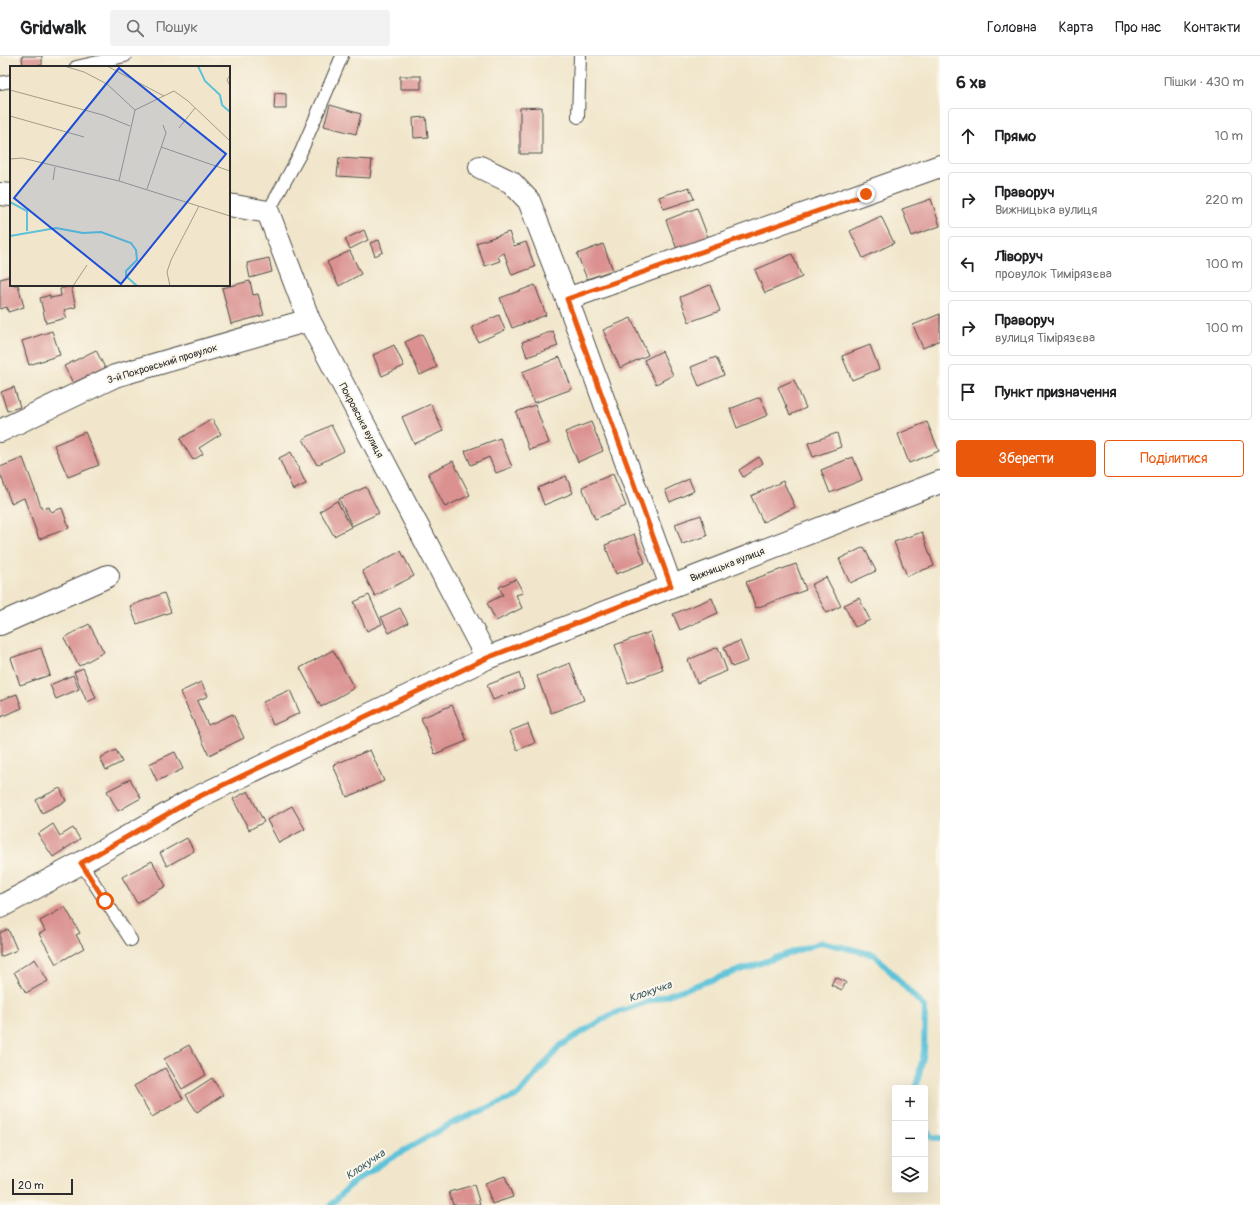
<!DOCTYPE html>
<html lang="uk">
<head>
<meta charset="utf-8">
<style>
	:root { --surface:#fff; --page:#f2f2f2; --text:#202124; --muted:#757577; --line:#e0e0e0; --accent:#ea580c }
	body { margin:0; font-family:Pangolin,sans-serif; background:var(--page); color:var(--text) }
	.controls { position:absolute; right:12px; bottom:12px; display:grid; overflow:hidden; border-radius:4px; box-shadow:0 4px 16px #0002 }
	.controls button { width:36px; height:36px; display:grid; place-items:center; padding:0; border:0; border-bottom:1px solid var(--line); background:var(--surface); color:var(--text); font:20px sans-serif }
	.scale { position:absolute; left:12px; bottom:10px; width:61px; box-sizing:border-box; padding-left:4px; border:2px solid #2b2b2b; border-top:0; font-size:11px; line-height:14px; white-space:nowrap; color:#2b2b2b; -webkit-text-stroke:3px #fbf7ec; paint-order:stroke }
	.stop { position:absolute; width:12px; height:12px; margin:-9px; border:3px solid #ea580c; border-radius:50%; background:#fff }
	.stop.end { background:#ea580c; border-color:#fff; box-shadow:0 1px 4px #0008 }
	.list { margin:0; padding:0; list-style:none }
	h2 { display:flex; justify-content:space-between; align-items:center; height:52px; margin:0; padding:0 16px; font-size:17px }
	h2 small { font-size:13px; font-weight:400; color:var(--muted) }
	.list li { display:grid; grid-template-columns:26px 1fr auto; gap:12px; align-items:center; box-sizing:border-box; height:56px; margin:0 8px 8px; padding:0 8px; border:1px solid var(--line); border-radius:4px }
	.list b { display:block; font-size:15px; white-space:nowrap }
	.list p { margin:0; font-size:13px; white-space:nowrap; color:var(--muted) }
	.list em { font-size:13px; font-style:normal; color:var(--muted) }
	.actions { display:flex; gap:8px; padding:12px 16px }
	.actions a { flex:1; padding:9px 0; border:1px solid var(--accent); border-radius:4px; text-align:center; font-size:14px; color:var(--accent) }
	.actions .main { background:var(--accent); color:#fff }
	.icon { flex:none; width:22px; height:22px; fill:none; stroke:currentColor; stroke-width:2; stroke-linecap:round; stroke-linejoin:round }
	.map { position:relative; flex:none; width:940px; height:1149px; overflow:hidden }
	header { display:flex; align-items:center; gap:24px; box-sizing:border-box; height:56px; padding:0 20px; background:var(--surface); border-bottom:1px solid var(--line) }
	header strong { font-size:19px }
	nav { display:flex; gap:22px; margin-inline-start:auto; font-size:14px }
	.search { width:280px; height:36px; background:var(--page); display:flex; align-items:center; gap:10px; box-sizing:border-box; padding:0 14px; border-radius:4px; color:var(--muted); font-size:15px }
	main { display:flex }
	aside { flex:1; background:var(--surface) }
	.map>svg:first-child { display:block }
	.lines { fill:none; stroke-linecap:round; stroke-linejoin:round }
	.stream { stroke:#5bc2d9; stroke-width:6 }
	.building { fill:#da918f }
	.service-casing { stroke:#494743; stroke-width:14 }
	.minor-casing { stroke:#494743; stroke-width:24 }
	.service { stroke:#fff; stroke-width:12 }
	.minor { stroke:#fff; stroke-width:22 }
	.route { stroke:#ea580c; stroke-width:5 }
	.labels { text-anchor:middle; stroke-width:4; stroke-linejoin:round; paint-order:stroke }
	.street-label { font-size:10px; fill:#2b2b2b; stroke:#fbf7ec }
	.water-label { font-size:11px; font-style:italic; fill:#39585f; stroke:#fbf7ec }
	.inset-river { fill:none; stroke:#5bc2d9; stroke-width:2 }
	.inset-road { fill:none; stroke:#a29b8b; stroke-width:1 }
	.view { fill:#1d4ed8; fill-opacity:0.15; stroke:#1d4ed8; stroke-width:2 }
	.inset-edge { fill:none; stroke:#2b2b2b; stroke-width:2 }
</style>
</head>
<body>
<header>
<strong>Gridwalk</strong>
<div class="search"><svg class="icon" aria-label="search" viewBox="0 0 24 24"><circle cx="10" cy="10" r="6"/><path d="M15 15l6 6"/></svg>Пошук</div>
<nav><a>Головна</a><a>Карта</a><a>Про нас</a><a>Контакти</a></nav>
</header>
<main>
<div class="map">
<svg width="940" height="1149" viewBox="0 0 940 1149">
	<rect width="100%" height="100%" fill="#fbf7ec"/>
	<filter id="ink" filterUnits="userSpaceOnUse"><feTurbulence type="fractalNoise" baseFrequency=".025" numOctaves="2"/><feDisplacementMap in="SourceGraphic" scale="8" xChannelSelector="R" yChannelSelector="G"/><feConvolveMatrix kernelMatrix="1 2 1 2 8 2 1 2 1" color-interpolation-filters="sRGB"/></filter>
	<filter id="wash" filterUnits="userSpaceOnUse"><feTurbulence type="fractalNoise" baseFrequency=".012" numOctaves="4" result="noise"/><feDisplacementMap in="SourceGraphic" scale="16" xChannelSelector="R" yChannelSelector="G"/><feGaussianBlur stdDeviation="0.9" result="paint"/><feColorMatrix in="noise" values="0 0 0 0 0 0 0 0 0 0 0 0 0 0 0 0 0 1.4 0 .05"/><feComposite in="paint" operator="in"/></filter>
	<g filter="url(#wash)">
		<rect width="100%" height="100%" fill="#f1e6cb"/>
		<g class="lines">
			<!-- stream -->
			<path class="stream" d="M925,1072L933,1082H940
				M331,1149L350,1129L386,1105L448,1069L518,1039L561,989L612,958L822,886L875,899L925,952L924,996L916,1032"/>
		</g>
		<g id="blocks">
			<!-- building -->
			<path class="building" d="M22,0H42V9L23,11Z
				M400,20H421V33H400Z
				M275,37L286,38V53H274Z
				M330,49L361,58L356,78L324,70Z
				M542,51V98H520V52Z
				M426,61L428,81L414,82L413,62Z
				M339,102L372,104L370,122L337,120Z
				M689,131L694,143L664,153L659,141Z
				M931,143L940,170L912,180L902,153Z
				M697,152L709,184L678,196L666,164Z
				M881,160L894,187L863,202L850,175Z
				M364,174L368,184L350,193L345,183Z
				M509,176L514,190L526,186L535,211L512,219L504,197L498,200L500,205L485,210L476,187Z
				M379,184L383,196L375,200L370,187Z
				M603,188L613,214L587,223L577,198Z
				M350,195L361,218L339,230L327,206Z
				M792,198L802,221L765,237L755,214Z
				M269,202L272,216L250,222L247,207Z
				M11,220V229H18L24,251L8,256L7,251L0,253V223Z
				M250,225L253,239L258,238L264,259L231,268L222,232Z
				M535,229L546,259L512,272L500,242Z
				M710,229L720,255L689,266L680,241Z
				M71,230L76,251L64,254L66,262L46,267L40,242L50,239V242L61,240L60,233Z
				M940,258V284L923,292L913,269Z
				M499,259L505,274L478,286L472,271Z
				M631,262L648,299L620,312L603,274Z
				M52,275L60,299L29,309L22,285Z
				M553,275L558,290L527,301L522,286Z
				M422,278L437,311L420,319L405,286Z
				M394,289L404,310L382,320L373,299Z
				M870,289L879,313L852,324L842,300Z
				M96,294L105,312L73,327L64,310Z
				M662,295L673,319L656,328L644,304Z
				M560,301L572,333L534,347L522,316Z
				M716,301L724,319L699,330L691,311Z
				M794,324L806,352L790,359L778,331Z
				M14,331L20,351L7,355L1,336Z
				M760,341L768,359L737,372L730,353Z
				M431,348L443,375L414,388L402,361Z
				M535,349L549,387L529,394L516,356Z
				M212,363L221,378L199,392L203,398L193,404L180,383Z
				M591,366L603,395L578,406L565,376Z
				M927,366L939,395L909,407L898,378Z
				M331,369L344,395L317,409L303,383Z
				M85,376L99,409L68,421L54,389Z
				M837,377L841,391L813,401L808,387Z
				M500,382L512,411L496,417L489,401L471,409L465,395Z
				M291,396L306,428L293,434L279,402Z
				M759,401L763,407L743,421L739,414Z
				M853,401L862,424L830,437L821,414Z
				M23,402L42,453L49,451L51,456L62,452L69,472L39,483L24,442L11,447L0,417V411Z
				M453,405L470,439L445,451L428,417Z
				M613,418L626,450L595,463L582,431Z
				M566,420L573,437L544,449L538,432Z
				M689,423L694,435L670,446L665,434Z
				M783,425L795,451L763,466L751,440Z
				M366,431L379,457L352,470L339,443Z
				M337,445L351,471L334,480L320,455Z
				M701,459L707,480L682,488L675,468Z
				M922,476L934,510L907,520L894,486Z
				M634,478L645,507L616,518L605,489Z
				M864,491L876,515L850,527L839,503Z
				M401,495L414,520L375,540L362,515Z
				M796,508L806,534L756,552L746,526Z
				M826,521L841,550L827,557L811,529Z
				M516,523L523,537L516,539L522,552L496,565L487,547L503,539L499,531Z
				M164,537L171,556L137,568L130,550Z
				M369,539L382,568L367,575L354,546Z
				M712,542L718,557L680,574L673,558Z
				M859,542L870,564L855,571L844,549Z
				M400,552L408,567L389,577L381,561Z
				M89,568L104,596L79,610L64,582Z
				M650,576L663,614L628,627L615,589Z
				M740,585L748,605L732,611L724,591Z
				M718,591L727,615L697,627L688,604Z
				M41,592L50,619L20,629L11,602Z
				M333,594L354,632L321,651L300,612Z
				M570,607L584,644L551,657L537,620Z
				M83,612L96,642L87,646L74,616Z
				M519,617L524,632L493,644L487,629Z
				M73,619L79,633L56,643L50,629Z
				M201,626L208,640L197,645L208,669L233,658L244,682L209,699L180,636Z
				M290,634L300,657L273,669L263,646Z
				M17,638L22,652L1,661L0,644Z
				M452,649L467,685L435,698L421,662Z
				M528,668L535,687L517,694L510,675Z
				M116,694L122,706L106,714L100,702Z
				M370,694L384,725L347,741L333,709Z
				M175,696L183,713L157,725L149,708Z
				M130,723L141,742L118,755L107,735Z
				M60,732L66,745L42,757L36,744Z
				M248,735L264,766L249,774L233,743Z
				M292,750L305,773L279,787L267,764Z
				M53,768L60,780L73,772L80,783L53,801L38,778Z
				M187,782L194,795L167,810L160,797Z
				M152,805L166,830L137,847L122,821Z
				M65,851L80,877L76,879L84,892L56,908L39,878L45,875L40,865Z
				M8,873L17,894L0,901V877Z
				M35,903L48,925L26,937L14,916Z
				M835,921L846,926L842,934L831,929Z
				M189,989L206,1019L182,1033L164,1003Z
				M165,1012L183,1043L152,1061L134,1030Z
				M212,1022L223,1039L197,1056L186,1039Z
				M505,1120L513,1141L492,1148L485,1127Z
				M474,1129L480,1148L453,1149L449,1136Z"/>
		</g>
	</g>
	<g filter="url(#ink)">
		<use href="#blocks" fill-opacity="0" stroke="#494743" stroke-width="1"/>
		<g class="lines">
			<defs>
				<path id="service" d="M76,11L125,0
					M0,27L11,25
					M578,61L580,0
					M268,156L300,98L342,0
					M81,807L131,884"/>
				<path id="minor" d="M480,111L511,126L529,145L567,243L671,530
					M0,138L11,139
					M229,149L268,156L309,264L487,602
					M567,243L940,110
					M0,375L115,320L309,264
					M0,568L108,520
					M0,851L81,807L192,744L487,602L940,426"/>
			</defs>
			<!-- service casing -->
			<use href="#service" class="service-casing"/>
			<!-- minor casing -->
			<use href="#minor" class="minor-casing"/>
			<!-- service -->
			<use href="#service" class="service"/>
			<!-- minor -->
			<use href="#minor" class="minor"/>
		</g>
	</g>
	<g class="lines" filter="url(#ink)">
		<!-- route -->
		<path class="route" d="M105,845L81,807L192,744L487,602L671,530L567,243L866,138"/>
	</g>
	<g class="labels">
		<!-- street labels -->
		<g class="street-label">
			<text transform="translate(162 307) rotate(-17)" y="4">3-й Покровський провулок</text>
			<text transform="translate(362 364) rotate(62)" y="4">Покровська вулиця</text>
			<text transform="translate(727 508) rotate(-21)" y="4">Вижницька вулиця</text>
		</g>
		<!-- water labels -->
		<g class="water-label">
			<text transform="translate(650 935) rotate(-19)" y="4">Клокучка</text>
			<text transform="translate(365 1108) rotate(-34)" y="4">Клокучка</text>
		</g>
	</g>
	<!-- overview -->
	<g transform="translate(10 10)">
		<rect width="220" height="220" fill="#f1e6cb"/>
		<path class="inset-river" d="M188,0L195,15L210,29L212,39L220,46M0,136L17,145V165M0,170L46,162L73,167L91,166L121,177L126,184L127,194L116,205V210L127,220"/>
		<path class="inset-road" d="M54,0L74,6L97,18L125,44L109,115M97,0L154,30M220,9L217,14L220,20M0,24L93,49L120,60M125,44L164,25L178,35L220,75M0,50L74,71M169,62L185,42M151,81L220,105M0,93L12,92L109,115L220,150M43,114L45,101M137,123L156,67L153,59M63,220L77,199M160,220L157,206L161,194L189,140"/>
		<path class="view" d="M109,2L216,88L111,218L4,132Z"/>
		<rect width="220" height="220" class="inset-edge"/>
	</g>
</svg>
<div class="controls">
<button>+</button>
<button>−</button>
<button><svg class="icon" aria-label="layers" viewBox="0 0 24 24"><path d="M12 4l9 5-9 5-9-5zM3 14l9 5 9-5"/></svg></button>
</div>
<div class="scale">20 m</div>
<div class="stop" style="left:105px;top:845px"></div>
<div class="stop end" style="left:866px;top:138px"></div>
</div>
<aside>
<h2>6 хв<small>Пішки · 430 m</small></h2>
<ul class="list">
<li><svg class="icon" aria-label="ahead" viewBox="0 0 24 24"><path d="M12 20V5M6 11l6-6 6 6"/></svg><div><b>Прямо</b></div><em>10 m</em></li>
<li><svg class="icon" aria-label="right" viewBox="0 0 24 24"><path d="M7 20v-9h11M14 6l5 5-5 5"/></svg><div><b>Праворуч</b><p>Вижницька вулиця</p></div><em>220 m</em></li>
<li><svg class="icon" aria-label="left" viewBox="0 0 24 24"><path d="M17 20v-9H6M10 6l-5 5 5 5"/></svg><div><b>Ліворуч</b><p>провулок Тимірязєва</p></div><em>100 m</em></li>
<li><svg class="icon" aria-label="right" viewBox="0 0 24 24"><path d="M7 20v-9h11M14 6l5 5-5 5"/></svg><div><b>Праворуч</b><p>вулиця Тімірязєва</p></div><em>100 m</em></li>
<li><svg class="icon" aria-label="arrive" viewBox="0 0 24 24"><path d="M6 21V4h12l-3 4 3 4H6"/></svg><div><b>Пункт призначення</b></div></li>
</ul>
<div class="actions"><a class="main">Зберегти</a><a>Поділитися</a></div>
</aside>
</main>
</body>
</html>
